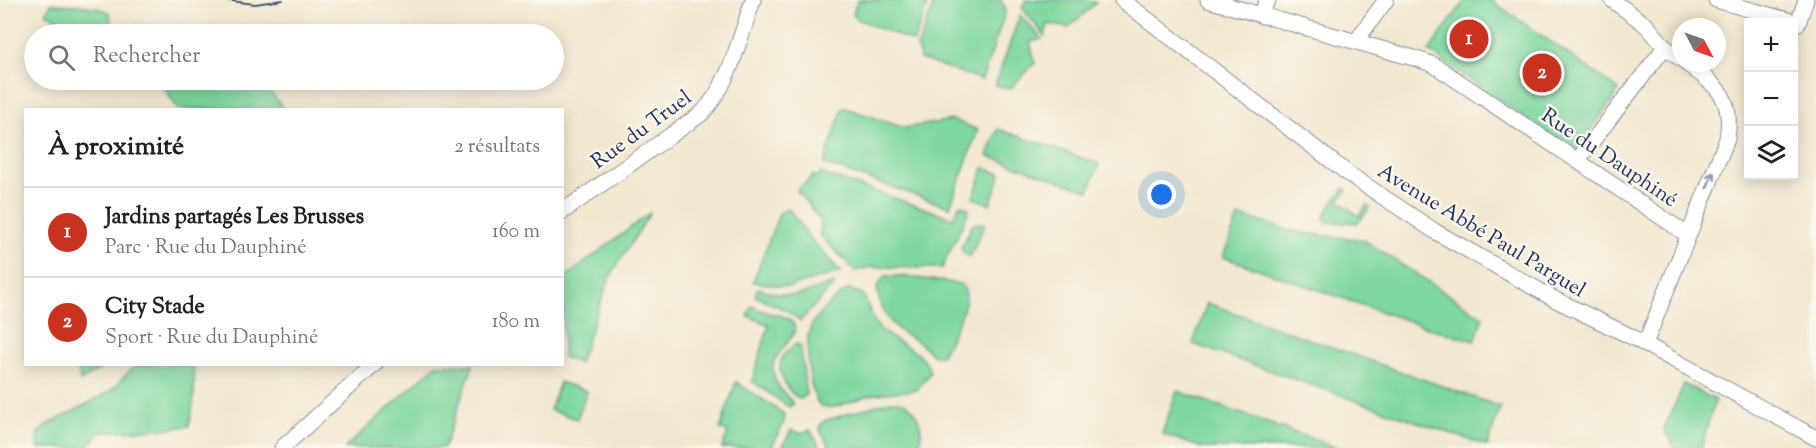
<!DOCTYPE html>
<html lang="fr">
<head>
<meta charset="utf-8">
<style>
	:root { --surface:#fff; --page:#f6f6f6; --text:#202124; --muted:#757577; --line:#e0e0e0; --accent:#c8321e }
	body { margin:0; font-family:"Sorts Mill Goudy",serif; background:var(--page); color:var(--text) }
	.controls { position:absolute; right:18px; top:18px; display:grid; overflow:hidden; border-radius:0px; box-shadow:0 3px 15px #0003 }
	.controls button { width:54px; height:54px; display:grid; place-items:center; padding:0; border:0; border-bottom:2px solid var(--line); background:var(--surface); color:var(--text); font:30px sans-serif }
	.compass { position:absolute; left:1672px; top:18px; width:54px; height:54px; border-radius:50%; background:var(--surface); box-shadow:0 3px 15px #0003; rotate:131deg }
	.you { position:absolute; left:1162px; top:195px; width:21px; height:21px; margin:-15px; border:4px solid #fff; border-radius:50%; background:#1a73e8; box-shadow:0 0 0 9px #1a73e833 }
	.badge { display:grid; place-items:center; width:39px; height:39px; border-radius:50%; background:var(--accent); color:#fff; font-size:20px; font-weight:700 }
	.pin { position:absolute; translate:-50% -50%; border:3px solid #fff; box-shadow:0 2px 6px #0006 }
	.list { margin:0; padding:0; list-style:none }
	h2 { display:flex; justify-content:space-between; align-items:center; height:78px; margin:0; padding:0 24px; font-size:26px }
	h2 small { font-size:20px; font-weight:400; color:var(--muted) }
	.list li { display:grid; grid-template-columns:39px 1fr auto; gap:18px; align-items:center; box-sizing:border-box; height:90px; padding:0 24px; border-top:2px solid var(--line) }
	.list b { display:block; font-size:22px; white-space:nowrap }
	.list p { margin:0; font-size:20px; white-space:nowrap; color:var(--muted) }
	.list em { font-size:20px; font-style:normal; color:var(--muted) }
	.icon { flex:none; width:33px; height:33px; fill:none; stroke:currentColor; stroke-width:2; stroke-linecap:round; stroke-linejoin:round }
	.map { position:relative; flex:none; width:1816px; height:448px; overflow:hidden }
	.search { position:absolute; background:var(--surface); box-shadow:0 3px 15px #0003; left:24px; top:24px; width:540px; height:66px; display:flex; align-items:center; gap:15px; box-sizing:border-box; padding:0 21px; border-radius:33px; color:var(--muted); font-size:22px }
	.panel { position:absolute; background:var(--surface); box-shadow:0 3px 15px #0003; left:24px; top:108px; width:540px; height:258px; border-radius:0px }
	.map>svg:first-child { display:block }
	.green { fill:#7dd79e; stroke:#4c837e; stroke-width:1.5 }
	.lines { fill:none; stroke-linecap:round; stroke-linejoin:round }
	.street-casing { stroke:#868c96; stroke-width:17 }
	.street { stroke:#fff; stroke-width:15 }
	.tram { stroke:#1b2f5e; stroke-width:1.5 }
	.oneway { stroke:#8d97ae }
	.labels { text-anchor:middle; stroke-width:5; stroke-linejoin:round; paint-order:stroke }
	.street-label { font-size:21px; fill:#1b2f5e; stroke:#fbf7ec }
</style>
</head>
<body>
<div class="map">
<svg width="1816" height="448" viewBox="0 0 1816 448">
	<rect width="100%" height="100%" fill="#fbf7ec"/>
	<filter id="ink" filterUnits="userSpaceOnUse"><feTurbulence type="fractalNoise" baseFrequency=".0167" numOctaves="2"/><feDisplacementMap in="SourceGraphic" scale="12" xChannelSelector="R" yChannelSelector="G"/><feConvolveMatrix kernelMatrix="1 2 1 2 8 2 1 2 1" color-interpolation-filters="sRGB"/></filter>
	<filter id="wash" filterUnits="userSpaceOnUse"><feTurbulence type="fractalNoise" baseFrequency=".008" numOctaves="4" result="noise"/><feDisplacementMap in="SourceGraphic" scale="24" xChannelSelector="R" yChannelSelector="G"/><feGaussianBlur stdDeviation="1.35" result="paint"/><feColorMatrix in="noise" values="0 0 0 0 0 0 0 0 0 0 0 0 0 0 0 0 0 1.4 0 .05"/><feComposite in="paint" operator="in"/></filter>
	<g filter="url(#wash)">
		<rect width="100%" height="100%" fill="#f2e8cf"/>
		<!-- green -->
		<path class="green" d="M858,0H929L914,42L856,19L853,13Z
			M935,0H1001L1005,7V13L982,80L920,59L919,51L917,48Z
			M1025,0H1090L1096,3L1068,28L1048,24L1045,36L1022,8Z
			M1465,0H1491L1619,90L1575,153L1429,51Z
			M51,4C67,5 98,4 110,13L112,34H62L65,23L46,13Z
			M1020,15L1042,39L1030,42L1035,63L1010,89L995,85Z
			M136,26L211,32L216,34H133Z
			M159,80H261L284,109H178Z
			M843,107L904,128L953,120L978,130L950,207L824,164Z
			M998,129L1099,164L1089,191L988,156Z
			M984,168L1001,174L990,204L973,198Z
			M820,173L953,218L960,204L968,208L969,211L942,268L871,267L855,271L820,235L821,221L797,190L814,175L819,177Z
			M1344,188L1347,190L1339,201L1359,216L1367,205L1370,208L1358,223L1327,222L1324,218L1326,212Z
			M788,208L809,237L841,272L788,287L753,282L779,214Z
			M651,212L610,276L579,363L563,357V279Z
			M1238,217L1251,219L1296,232L1364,240L1483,317L1475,341L1432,329L1223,257Z
			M979,223L985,224L970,257L964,253L961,248L973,224Z
			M885,276H900L961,284C964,288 966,292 966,297C966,308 948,345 941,355L938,357C930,354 925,347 919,342C914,339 910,337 906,335C888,324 879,307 877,287Z
			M833,283L834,285L800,321L786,310L755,296L758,288C772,293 791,298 805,293C815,291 824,286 833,283Z
			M848,289L863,294C868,304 872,321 879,328C893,344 927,350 930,373L917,390C901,392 883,392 867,396C858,399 849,403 841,405C835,407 828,409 823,407C809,402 804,340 810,329C817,313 834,299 848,289Z
			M1207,303L1501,407L1487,446L1193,344Z
			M752,306C759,309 766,313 773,314C778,315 782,315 787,318C811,332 772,350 773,368C773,383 784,393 793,404L789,407L752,381L769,325L748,316Z
			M795,344L799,345L801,348L806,395L801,399C787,393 776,373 782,358C785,352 790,348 795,344Z
			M78,365V364L105,365L100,369L80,381Z
			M135,365H193C196,386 194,405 189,426L161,429L101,432L86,448H37L38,433L47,425L111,391Z
			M436,365H473L444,448H345Z
			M560,382L587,391L577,419L550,410Z
			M736,382L784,414V422L771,448H722L728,432L720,429Z
			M1684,384L1715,400L1701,448H1674L1664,429Z
			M1177,391L1338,448H1202L1162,434Z
			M890,401C895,401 901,401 905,403C920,412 924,432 919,448H831L822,434L820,429V425L824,421Z
			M791,430L800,433L810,430L821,448H782Z"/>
	</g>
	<g filter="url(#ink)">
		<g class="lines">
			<defs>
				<path id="street" d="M1122,0L1350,175L1436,232L1556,300L1630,336L1816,438
					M1208,0L1417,59L1434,65L1688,235
					M1612,0L1646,25L1665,47L1681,59
					M1716,0L1798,23L1806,0
					M1262,16L1265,5L1268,0
					M1359,42L1361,34L1386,0
					M1577,161L1665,47
					M562,212L701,114C729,88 740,36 753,0
					M1645,344L1727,139C1734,96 1717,87 1686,63
					M282,448L375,364"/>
			</defs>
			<!-- street casing -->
			<use href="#street" class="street-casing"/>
			<!-- street -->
			<use href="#street" class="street"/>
			<!-- tram -->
			<path class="tram" d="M223,0L255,4L283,0"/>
		</g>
		<!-- one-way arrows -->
		<defs><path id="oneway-shaft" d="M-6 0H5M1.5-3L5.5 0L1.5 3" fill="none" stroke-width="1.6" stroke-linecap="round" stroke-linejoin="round" transform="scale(1.5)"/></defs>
		<use class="oneway" href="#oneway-shaft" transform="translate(1710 180) rotate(-68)"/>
	</g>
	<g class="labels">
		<!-- street labels -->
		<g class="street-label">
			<text transform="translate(641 129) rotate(-36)" y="7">Rue du Truel</text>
			<text transform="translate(1610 157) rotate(34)" y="7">Rue du Dauphiné</text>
			<text transform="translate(1482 230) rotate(31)" y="7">Avenue Abbé Paul Parguel</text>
		</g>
	</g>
</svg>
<div class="controls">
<button>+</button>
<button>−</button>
<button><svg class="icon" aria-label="layers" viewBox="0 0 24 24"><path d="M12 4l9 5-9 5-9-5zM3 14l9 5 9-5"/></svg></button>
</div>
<svg class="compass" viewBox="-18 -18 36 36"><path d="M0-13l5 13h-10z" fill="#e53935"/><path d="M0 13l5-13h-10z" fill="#757577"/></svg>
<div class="you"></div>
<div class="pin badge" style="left:1469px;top:39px">1</div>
<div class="pin badge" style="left:1542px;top:73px">2</div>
<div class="search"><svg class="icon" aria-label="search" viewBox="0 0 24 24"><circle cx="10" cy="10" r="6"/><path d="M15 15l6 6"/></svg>Rechercher</div>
<section class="panel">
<h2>À proximité<small>2 résultats</small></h2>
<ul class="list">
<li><span class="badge">1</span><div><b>Jardins partagés Les Brusses</b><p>Parc · Rue du Dauphiné</p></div><em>160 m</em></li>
<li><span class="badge">2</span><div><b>City Stade</b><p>Sport · Rue du Dauphiné</p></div><em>180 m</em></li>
</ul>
</section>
</div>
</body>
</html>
